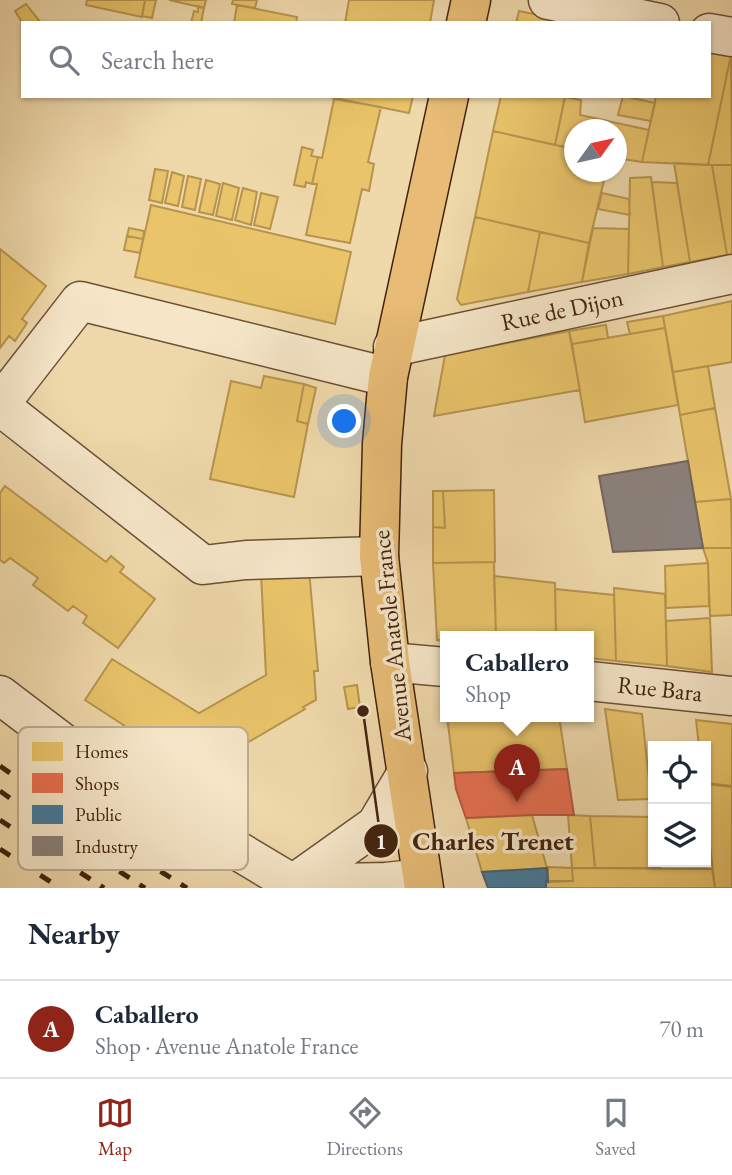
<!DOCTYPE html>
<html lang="en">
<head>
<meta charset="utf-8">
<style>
	:root { --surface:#fff; --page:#f2f2f3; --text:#1f2937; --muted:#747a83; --line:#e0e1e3; --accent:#8f2418 }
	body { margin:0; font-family:"EB Garamond",serif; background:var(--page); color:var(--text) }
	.controls { position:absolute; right:21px; bottom:21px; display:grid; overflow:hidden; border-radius:0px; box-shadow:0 2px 5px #0004 }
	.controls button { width:63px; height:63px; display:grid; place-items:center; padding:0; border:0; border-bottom:2px solid var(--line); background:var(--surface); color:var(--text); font:35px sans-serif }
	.compass { position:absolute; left:564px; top:119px; width:63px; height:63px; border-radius:50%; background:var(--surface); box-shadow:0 2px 5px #0004; rotate:57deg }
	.you { position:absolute; left:345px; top:422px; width:24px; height:24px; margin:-18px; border:5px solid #fff; border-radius:50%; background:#1a73e8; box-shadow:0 0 0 10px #1a73e833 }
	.badge { display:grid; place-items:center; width:46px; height:46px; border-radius:50%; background:var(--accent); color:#fff; font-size:23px; font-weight:700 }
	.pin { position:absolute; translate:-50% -58px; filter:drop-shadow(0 2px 4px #0008) }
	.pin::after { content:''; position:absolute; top:37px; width:24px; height:21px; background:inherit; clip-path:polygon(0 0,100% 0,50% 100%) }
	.popup { position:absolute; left:440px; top:631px; width:154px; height:91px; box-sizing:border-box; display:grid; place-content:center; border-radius:0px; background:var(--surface); filter:drop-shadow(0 2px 5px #0005); font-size:23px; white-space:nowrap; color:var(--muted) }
	.popup b { font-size:26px; color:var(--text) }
	.popup::after { content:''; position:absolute; left:50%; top:100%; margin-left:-14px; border:14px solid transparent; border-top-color:var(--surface) }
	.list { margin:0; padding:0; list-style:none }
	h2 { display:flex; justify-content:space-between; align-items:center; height:91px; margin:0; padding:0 28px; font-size:30px }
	h2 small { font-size:23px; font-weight:400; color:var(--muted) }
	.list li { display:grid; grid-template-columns:46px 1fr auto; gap:21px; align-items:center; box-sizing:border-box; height:98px; padding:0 28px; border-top:2px solid var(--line) }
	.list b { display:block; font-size:26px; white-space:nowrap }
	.list p { margin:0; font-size:23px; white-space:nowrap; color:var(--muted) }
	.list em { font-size:23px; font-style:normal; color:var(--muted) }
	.icon { flex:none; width:38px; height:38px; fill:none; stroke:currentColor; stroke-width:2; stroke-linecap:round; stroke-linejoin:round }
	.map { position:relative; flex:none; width:732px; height:888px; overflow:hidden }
	.search { position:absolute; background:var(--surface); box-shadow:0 2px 5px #0004; left:21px; right:21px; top:21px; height:77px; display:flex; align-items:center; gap:18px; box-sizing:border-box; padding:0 24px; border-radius:0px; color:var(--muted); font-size:26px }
	.sheet { height:189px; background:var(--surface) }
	nav { display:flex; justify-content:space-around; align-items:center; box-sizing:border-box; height:98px; border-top:2px solid var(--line); background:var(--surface); font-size:19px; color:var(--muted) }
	nav a { display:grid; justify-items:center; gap:4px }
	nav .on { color:var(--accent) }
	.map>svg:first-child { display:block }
	.homes { fill:#e9c46a; stroke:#b7944e; stroke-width:2 }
	.shops { fill:#e76f51; stroke:#b6583d; stroke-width:2 }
	.public { fill:#457b9d; stroke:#446172; stroke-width:2 }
	.industry { fill:#8a817c; stroke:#74655b; stroke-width:2 }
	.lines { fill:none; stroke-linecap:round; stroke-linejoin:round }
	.minor-casing { stroke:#6d5035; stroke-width:41 }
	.major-casing { stroke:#42230e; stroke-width:41 }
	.minor { stroke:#f5e6c8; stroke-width:38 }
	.major { stroke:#e8bc76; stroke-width:38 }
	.rail { stroke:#42230e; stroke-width:5; stroke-dasharray:12 12; stroke-linecap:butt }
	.labels { text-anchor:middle; stroke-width:7; stroke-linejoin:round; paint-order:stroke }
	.street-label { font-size:24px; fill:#42230e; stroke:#f5e6c8 }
	.key { fill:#f5e6c8; stroke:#bfac90; stroke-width:2 }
	.key-label { font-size:19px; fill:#42230e }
	.leader { fill:none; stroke:#42230e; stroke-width:2.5 }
	.callout-dot { fill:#42230e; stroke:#f5e6c8; stroke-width:2.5 }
	.mark-label { font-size:21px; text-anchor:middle; font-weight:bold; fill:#fff }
	.callout-label { font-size:26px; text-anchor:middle; font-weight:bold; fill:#42230e; stroke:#f5e6c8; stroke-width:7; stroke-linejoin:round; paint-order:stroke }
</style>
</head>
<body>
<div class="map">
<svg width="732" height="888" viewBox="0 0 732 888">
	<rect width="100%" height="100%" fill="#efd9ab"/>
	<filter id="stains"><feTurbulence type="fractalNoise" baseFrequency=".00286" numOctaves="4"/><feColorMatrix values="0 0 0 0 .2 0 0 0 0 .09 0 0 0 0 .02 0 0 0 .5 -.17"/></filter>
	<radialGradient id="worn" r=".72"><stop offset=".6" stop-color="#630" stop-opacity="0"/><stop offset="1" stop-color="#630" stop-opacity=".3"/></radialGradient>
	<!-- homes -->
	<path class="homes" d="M87,0H145L142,17L86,5Z
		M145,0H156L152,18L142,16Z
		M169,0H206L204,8Z
		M233,0H257L255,8L232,4Z
		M349,0H434L430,23H345Z
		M26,4L41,23L23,24L15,11Z
		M237,5L297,17L296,23H234Z
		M198,6L204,8L201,23H191L194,11L198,12Z
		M519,11L577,23H516Z
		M709,50L731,55L708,165L642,162L656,96H709Z
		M731,55L732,165H708Z
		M325,96H413L409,113Z
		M501,96H565L555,145L493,131Z
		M623,96L655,103L651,121L618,115Z
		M565,97L581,100L580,115L649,130L642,162L616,158V130H574V149L555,145Z
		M334,99L381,107L368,162L374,164L369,191L362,189L350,243L306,235L317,184H312L318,157L322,158Z
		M493,131L574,149V172H606L589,243L475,217Z
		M302,147L313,150L311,156L318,157L312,184L306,182L305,187L294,185Z
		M674,163L712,165L727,255L690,262Z
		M712,165H732V254L727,255Z
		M155,169L168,171L162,203L149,200Z
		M172,172L184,176L178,206L165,203Z
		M188,176L201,179L195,210L182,207Z
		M651,177L663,267L628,274L630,178Z
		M206,180L220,184L213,215L199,212Z
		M652,182L677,183L690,262L663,267Z
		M223,183L239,188L232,220L216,216Z
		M243,188L257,192L251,225L235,220Z
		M261,193L278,197L270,229L254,225Z
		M602,193L629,199L630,215L598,209Z
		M151,205L351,252L335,324L135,277Z
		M475,217L540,232L528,292L461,305L457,299Z
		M129,228L144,231L143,239L127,236Z
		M593,228L629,229L628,274L582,282Z
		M540,232L589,243L582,282L528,292Z
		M127,236L143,239L140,253L124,250Z
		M0,249L46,286L22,319L27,323L15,341L9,336L0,348Z
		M732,301V362L673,372L663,316Z
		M663,316L665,328L630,334L627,322Z
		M606,325L608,338L572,344L569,331Z
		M665,328L678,405L585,422L572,344Z
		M569,331L580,390L434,416L445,355Z
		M708,366L715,408L680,415L673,372Z
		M264,376L304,384L297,421L308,424L294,497L210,479L231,381L261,388Z
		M304,384L316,388L308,424L297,421Z
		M715,408L731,499L695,502L680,415Z
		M5,486L106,562L111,556L124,567L120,572L155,599L118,648L83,623L87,616L73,606L68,611L33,585L38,578L10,558L4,563L0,560V493Z
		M494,490L495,562L433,563V527L445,528L443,491Z
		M433,491H443L445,528L433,527Z
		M731,499L732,548H703L695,502Z
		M703,548H732V615L710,616L708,563Z
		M494,562L496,636H445V641L437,640L433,563Z
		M708,563L709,606L666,608L665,566Z
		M309,570L318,671H314L316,700L303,707L305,709L211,764L210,762L197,769L174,754L171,756L85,700L112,659L199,713L266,675L261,574Z
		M494,576L555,583L556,636H496Z
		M614,588L665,594L667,666L616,661Z
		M555,589L614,595L616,661L589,658V636H556Z
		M710,618L712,672L667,666L666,621Z
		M357,685L360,707L348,709L344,687Z
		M605,709L642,714L651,799L618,800Z
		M447,716H559L567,769L454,773Z
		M696,720L732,724V786L706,783V746H699Z
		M706,784L732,787V888H715L706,810Z
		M532,815L547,868L482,872L466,818Z
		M568,815L590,816L595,868H572Z
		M590,816L653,817V862H659L660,868H595Z
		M548,867L572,868L573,881L548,882Z
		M572,868L712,869L715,888H546V881H573Z"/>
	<!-- shops -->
	<path class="shops" d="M567,769L574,815H532L466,818L456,789L454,773Z"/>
	<!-- public -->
	<path class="public" d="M547,868L548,882L546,881V888H488L482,872Z"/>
	<!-- industry -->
	<path class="industry" d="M688,461L703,548L613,552L599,476Z"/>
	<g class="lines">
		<defs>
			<path id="minor" d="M548,0L660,23
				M709,33L732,37
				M393,347L732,274
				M0,404L80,301L388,377
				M0,406L203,565L246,560L379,556
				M390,662L445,667
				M589,681L732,696
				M0,695L117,784L218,839L300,888
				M293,884L376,825L408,771
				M293,884L386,882L422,878"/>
			<path id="major" d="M466,23L471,0
				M424,888L390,662L379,556L382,444L388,377L449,96"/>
		</defs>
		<!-- minor casing -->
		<use href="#minor" class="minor-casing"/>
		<!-- major casing -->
		<use href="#major" class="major-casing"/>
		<!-- minor -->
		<use href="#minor" class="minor"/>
		<!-- major -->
		<use href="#major" class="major"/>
		<!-- rail -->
		<path class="rail" d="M0,766L57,806L187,888
			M0,791L49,826L145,888
			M0,820L104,888
			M0,849L60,888"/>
	</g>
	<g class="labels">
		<!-- street labels -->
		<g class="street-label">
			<text transform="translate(562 310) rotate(-12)" y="8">Rue de Dijon</text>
			<text transform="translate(392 636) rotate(-96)" y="8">Avenue Anatole France</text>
			<text transform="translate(660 689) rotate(6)" y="8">Rue Bara</text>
		</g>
	</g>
	<!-- legend -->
	<rect x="18" y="727" width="230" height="143" rx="10" class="key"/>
	<rect x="32" y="742" width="31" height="19" fill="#e9c46a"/>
	<rect x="32" y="773" width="31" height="20" fill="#e76f51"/>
	<rect x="32" y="805" width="31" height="19" fill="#457b9d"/>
	<rect x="32" y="836" width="31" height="20" fill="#8a817c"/>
	<g class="key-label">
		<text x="75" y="758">Homes</text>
		<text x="75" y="790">Shops</text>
		<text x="75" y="821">Public</text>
		<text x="75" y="853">Industry</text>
	</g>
	<!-- callouts -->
	<path class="leader" d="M363 711L381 841"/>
	<g class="callout-dot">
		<circle cx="363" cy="711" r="7"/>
		<circle cx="381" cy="841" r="18"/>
	</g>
	<g class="mark-label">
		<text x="381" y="849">1</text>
	</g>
	<g class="callout-label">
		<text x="493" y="850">Charles Trenet</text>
	</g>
	<rect width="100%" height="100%" filter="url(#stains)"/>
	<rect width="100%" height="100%" fill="url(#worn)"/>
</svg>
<div class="controls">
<button><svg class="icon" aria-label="locate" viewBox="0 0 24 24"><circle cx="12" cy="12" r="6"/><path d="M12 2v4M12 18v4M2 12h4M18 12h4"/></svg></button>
<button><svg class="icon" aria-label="layers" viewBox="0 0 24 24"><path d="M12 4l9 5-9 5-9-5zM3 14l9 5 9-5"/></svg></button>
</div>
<svg class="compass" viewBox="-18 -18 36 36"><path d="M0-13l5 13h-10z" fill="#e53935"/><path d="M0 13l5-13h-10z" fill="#747a83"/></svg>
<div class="you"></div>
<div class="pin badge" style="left:517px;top:802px">A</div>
<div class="popup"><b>Caballero</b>Shop</div>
<div class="search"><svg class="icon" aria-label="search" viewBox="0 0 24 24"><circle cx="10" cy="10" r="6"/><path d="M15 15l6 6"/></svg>Search here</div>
</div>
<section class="sheet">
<h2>Nearby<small></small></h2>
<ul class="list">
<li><span class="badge">A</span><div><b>Caballero</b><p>Shop · Avenue Anatole France</p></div><em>70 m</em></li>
</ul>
</section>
<nav>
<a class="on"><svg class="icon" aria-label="map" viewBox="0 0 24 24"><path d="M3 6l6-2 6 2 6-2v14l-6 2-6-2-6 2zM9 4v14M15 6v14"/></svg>Map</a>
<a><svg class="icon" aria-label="directions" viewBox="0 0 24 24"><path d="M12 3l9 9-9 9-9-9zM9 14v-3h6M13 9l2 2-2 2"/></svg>Directions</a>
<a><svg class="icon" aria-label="saved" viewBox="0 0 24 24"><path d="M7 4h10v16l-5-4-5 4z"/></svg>Saved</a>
</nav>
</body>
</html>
